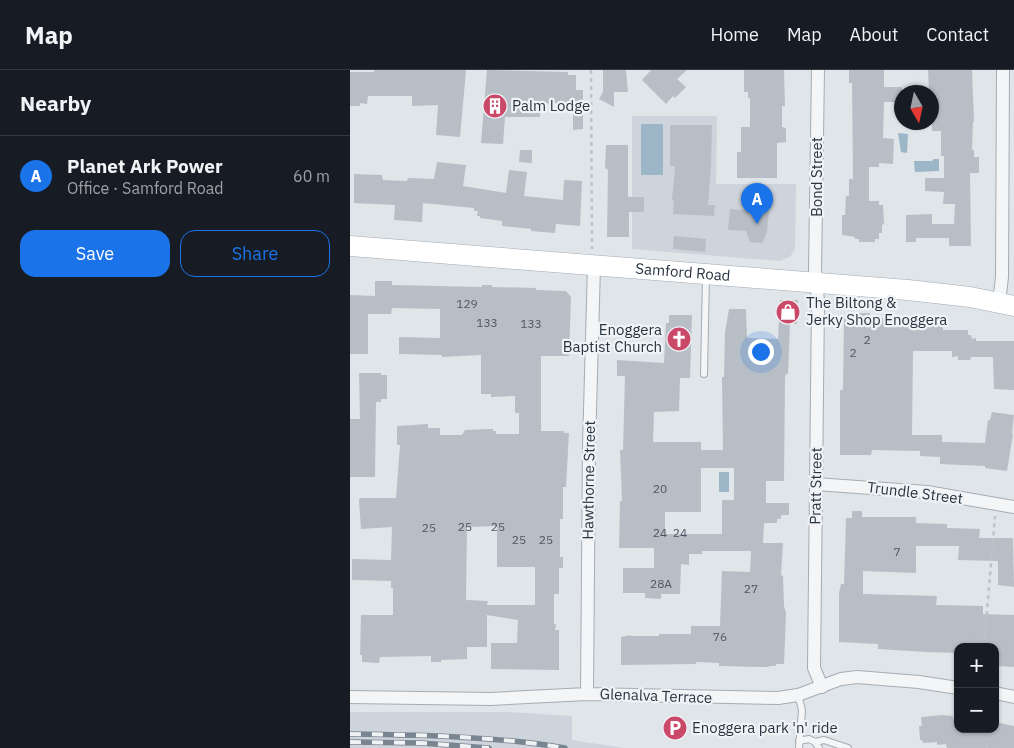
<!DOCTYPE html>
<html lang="en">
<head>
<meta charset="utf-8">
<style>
	:root { --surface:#171b24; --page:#20242c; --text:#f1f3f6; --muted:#9ea1a6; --line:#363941; --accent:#1a73e8 }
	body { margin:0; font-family:"IBM Plex Sans",sans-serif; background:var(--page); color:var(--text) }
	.controls { position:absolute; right:15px; bottom:15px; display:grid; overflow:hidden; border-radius:10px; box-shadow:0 1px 4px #0004 }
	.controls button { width:45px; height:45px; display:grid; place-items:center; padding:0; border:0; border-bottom:1px solid var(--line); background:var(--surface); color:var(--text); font:25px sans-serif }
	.compass { position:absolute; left:544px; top:15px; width:45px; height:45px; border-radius:50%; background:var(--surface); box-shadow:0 1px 4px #0004; rotate:171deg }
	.you { position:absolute; left:410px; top:281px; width:18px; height:18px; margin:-12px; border:4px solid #fff; border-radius:50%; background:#1a73e8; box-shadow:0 0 0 8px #1a73e833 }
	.badge { display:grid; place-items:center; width:32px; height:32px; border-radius:50%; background:var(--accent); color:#fff; font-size:16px; font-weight:700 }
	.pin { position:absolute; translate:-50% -41px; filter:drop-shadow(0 1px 2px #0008) }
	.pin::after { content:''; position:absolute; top:26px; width:18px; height:15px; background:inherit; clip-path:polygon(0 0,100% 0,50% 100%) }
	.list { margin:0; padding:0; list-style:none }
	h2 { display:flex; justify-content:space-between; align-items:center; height:65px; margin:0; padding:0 20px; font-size:21px }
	h2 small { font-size:16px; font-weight:400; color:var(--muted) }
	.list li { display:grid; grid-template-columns:32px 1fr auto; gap:15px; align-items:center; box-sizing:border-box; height:80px; padding:0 20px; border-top:1px solid var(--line) }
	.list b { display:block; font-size:19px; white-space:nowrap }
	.list p { margin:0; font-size:16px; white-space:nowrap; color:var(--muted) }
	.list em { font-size:16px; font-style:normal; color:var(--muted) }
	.actions { display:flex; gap:10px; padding:15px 20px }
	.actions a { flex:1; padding:11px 0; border:1px solid var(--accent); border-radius:15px; text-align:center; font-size:18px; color:var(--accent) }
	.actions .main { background:var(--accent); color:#fff }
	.map { position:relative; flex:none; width:664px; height:678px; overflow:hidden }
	header { display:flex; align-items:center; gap:30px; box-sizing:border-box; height:70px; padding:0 25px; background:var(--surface); border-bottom:1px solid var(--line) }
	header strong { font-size:24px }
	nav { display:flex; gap:28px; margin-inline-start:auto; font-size:18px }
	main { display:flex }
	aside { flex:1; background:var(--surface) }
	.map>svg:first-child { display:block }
	.built { fill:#ced4db }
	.water { fill:#9cb6c8 }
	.building { fill:#b8bec6; fill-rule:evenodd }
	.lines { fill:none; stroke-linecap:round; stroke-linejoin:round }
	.lane-casing { stroke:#a5acb3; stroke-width:8 }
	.street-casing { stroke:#a5acb3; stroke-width:14 }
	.primary-casing { stroke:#a0aab4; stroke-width:21 }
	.path { stroke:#bec3c7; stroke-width:2.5; stroke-dasharray:4 4; stroke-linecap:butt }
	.lane { stroke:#f3f5f7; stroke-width:6 }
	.street { stroke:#f3f5f7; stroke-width:12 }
	.primary { stroke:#fff; stroke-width:20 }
	.rail-casing { stroke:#7a8592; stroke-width:5.5 }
	.rail { stroke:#f0f3f6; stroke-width:4; stroke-dasharray:11; stroke-linecap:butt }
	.labels { text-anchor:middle; stroke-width:4.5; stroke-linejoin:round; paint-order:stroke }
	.number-label { font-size:12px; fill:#4d5662 }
	.poi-label { font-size:15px; fill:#293440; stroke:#f0f3f6; text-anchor:start }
	.street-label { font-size:15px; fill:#293440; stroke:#f0f3f6 }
</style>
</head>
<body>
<header>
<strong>Map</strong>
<nav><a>Home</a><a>Map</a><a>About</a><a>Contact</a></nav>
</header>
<main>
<aside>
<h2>Nearby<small></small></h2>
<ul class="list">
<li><span class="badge">A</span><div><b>Planet Ark Power</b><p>Office · Samford Road</p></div><em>60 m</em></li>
</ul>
<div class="actions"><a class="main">Save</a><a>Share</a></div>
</aside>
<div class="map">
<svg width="664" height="678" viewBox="0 0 664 678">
	<rect width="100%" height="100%" fill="#e0e5e9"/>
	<!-- built -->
	<path class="built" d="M282,46H367L366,114H446L445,179L440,187L430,191L282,179Z
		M0,642H156L222,646V670L274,678H0Z"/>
	<!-- water -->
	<path class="water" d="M291,54H313V105H291Z
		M548,63L558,64L557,83L551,82Z
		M584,89H589V101L565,102L564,91H582Z
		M369,402H379V422H369Z"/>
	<!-- building -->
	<path class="building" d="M24,0H116L110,67L86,65L88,35L62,36V26H18L17,34L10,33V36H0V2H24Z
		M137,0L218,2V5H226V20H233V59L223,60V41H215V33L191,34L190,47H155L153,74L131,73Z
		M253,0H276L278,22H264V37L249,29L253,22Z
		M301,0H337L327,9L336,17L325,28L323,26L316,34L292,10Z
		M394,0H434L435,36H432V57L436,58V72L427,73V108H387V82H391V57H400V28H398V22H394Z
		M499,0H534V17H552V32H534L533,68L544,69L543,94L529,93V97H519V131H529V135H533L534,154L532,155V163H529V169H525V172H509V169H505V167L492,165V145H495L496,126H499V109H503L502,13H499Z
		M578,0H622L624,52H623L622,80H624V87H629V103H620L621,176H599V168H566V172H556V145L582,144V154H604L605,134H593L594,122L575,121V108H594V86H591V61H582V22H579Z
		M320,55H362L361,97L358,135H365L364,146L323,144L324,131L322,130L325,96H320Z
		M256,75H278V127H294V142H279V167H257L258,100L255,98Z
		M170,80H182V93L169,92Z
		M87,92L116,95L113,116L156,123L159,100L177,102L174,126L213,130L214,110L232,111L230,156L206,154L205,163L181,161V159L152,156V151L130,148V146H127L128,141H124V138L73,133L72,152L44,150L45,135L4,133V104L32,105L33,110L57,111L58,108L84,109Z
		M380,139L419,142L417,162L412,173L400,172L396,161L378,160Z
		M324,166L356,169L355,182L323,179Z
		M25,211H42V215L132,217V215H142V217L186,218V220L216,221L221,227L219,286H191V361H214V363H219L216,417H213V449H210V487H213V498H209V524H204V554H206L205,560H209V600L141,599V573H167L168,550L137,545V577H117V589L91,590V592H81V586L30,587L29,593L12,592V585H10L11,545H43V518H41V511L2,510V489L41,490L42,457L11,459L9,430L10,428H46L50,375H47V356L78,354V358H90V365H112L115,360L137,359H143V361H146V364H169V343H165V326L141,327V324H131V285L92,287V285L49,284V267L90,268V239L42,238L41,244H18V284H0V225L25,226ZM147,456V497H185V535H137L138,531L116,530L117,457Z
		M430,230H448L447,254H440L438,304H436L435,308L434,411H416V433H439V445H431V449H427V453H414L413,473H433L431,505L433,506L434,536L436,543L434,594H426V596H419V597H408L369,596V593L346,592V594L271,595V567L281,565V566H309V564H341V556H370L372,501L400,502L401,481H352V484H339V495L331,494L330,524H311V529L295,528V523H273V498H304V478H269L270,431H272L270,380H273L275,306H267V290L314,293L316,253H319V245H342L340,308H330L329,341L304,342L303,372H351V380H373L372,307H374L375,262L379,239H396L397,268L428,269ZM351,398H384V430H372V464H315V442H351Z
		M499,243H520V246H525V248L560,249V251L564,252H585V254H593V260H618V265H621L622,269L626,268V271H664V320L644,319L643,287H621L620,290H608V286L602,287V281H563L562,365H592V372L635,373L638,350H640L642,342L664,345L662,364H663L657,401L635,398V396L590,394V387L570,386V381L522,380L521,385H490V320H493L494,246L499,245Z
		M9,303H31V305H37V329H31V332H26L25,407H0V349H10Z
		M502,441H512V447H566V453L597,454V458L630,459L629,468H663L664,517L648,515V491L608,490L609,476H566V503L513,501V524L587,526L586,535L633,536V544L664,545V597L645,596V577H608V583L576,582L528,579V574L489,572V523L491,514H494L496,448H502Z
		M593,645L603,646V649L608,648V659H645V652L664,656V678H597L596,674L587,675V672L573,673L572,670H570L569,656H572L571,647Z"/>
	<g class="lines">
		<defs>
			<path id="lane" d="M354,304L356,205
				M448,625L452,640L449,678
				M449,671L459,669L465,672L474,670L498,678
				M465,672L469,678"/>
			<path id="street" d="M468,0L465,200L468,231L464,598L472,617
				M649,233L652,207L653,0
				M466,414L577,422L664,437
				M645,623L664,627
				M237,624L239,376L244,196
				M0,627L141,629L237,624L428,628L448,625L491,609L507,607L569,612L608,618"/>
			<g id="primary">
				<path id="s1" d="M0,176L558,220L620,227L664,236"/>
			</g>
		</defs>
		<!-- lane casing -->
		<use href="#lane" class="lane-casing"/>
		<!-- street casing -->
		<use href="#street" class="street-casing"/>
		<!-- primary casing -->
		<use href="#primary" class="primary-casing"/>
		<!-- path -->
		<path class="path" d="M241,0L242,179
			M634,577L645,446
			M636,659L637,678"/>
		<!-- lane -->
		<use href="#lane" class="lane"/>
		<!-- street -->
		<use href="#street" class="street"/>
		<!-- primary -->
		<use href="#primary" class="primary"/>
		<defs>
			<path id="rail" d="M0,664C71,665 144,666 215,678
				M0,672L71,673L139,678"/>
		</defs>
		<!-- rail casing -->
		<use href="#rail" class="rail-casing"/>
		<!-- rail -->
		<use href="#rail" class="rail"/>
	</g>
	<!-- icons -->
	<defs>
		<symbol id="building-disc" viewBox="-11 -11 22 22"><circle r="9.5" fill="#ca4969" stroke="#f0f3f6"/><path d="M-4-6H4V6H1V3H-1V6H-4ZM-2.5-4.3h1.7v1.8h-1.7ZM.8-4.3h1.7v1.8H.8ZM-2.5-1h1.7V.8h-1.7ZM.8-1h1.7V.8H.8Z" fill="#fff"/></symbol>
		<symbol id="shop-disc" viewBox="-11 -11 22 22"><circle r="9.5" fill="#ca4969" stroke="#f0f3f6"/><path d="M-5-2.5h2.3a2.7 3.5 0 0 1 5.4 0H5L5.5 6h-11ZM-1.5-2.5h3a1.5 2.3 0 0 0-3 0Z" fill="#fff"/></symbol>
		<symbol id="church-disc" viewBox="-11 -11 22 22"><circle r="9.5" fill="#ca4969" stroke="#f0f3f6"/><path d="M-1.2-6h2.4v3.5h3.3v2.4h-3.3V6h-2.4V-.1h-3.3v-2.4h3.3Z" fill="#fff"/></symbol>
		<symbol id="parking-disc" viewBox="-11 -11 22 22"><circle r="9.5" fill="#ca4969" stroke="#f0f3f6"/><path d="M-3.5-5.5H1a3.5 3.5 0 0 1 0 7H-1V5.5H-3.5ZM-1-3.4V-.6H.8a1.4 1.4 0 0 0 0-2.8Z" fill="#fff"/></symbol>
	</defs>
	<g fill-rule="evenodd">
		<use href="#building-disc" x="131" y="22" width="28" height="28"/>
		<use href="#shop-disc" x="424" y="228" width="28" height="28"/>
		<use href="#church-disc" x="315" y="255" width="28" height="28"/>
		<use href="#parking-disc" x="311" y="644" width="28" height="28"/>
	</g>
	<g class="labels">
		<!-- number labels -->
		<g class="number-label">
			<text x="117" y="238">129</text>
			<text x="137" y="257">133</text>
			<text x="181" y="258">133</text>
			<text x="517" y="274">2</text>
			<text x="503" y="287">2</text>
			<text x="310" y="423">20</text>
			<text x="115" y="461">25</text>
			<text x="148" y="461">25</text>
			<text x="79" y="462">25</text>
			<text x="310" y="467">24</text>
			<text x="330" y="467">24</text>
			<text x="169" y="474">25</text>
			<text x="196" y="474">25</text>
			<text x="547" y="486">7</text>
			<text x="311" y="518">28A</text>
			<text x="401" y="523">27</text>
			<text x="370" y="571">76</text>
		</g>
		<!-- poi labels -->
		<g class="poi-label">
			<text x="162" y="41">Palm Lodge</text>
			<text x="456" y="238">The Biltong &amp;<tspan x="456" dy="17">Jerky Shop Enoggera</tspan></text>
			<text x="312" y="265" text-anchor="end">Enoggera<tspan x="312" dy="17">Baptist Church</tspan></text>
			<text x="342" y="663">Enoggera park 'n' ride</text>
		</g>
		<!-- street labels -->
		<g class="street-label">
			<text transform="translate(467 107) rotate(-90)" y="5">Bond Street</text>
			<text dy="5" stroke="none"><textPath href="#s1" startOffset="334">Samford Road</textPath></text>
			<text transform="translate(239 410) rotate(-89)" y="5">Hawthorne Street</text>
			<text transform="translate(466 416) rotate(-89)" y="5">Pratt Street</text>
			<text transform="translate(565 423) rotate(7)" y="5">Trundle Street</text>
			<text transform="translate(306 626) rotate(2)" y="5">Glenalva Terrace</text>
		</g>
	</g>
</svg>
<div class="controls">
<button>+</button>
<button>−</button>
</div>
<svg class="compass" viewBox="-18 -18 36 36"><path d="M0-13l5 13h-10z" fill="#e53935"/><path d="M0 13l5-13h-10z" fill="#9ea1a6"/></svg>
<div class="you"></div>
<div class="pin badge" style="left:407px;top:154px">A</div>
</div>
</main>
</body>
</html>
